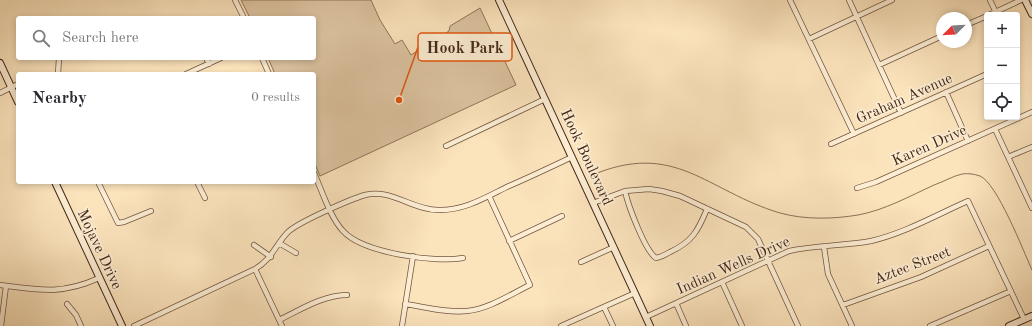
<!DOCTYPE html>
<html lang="en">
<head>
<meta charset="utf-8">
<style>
	:root { --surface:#fff; --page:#f2f2f3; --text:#2b2b33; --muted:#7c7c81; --line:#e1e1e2 }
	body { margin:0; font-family:"Old Standard TT",serif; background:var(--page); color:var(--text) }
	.controls { position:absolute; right:12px; top:12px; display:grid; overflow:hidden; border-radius:4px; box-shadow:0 2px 6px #0003 }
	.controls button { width:36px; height:36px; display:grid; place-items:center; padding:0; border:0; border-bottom:1px solid var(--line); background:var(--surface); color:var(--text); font:20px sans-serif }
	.compass { position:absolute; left:936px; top:12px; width:36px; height:36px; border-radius:50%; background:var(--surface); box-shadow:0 2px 6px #0003; rotate:246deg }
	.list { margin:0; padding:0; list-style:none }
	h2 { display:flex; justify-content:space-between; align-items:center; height:52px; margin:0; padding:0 16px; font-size:17px }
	h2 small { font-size:13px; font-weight:400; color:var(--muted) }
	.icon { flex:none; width:22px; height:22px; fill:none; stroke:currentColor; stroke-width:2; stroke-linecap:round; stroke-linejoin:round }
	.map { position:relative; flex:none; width:1032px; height:326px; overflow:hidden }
	.search { position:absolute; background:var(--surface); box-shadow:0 2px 6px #0003; left:16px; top:16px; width:300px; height:44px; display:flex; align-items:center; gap:10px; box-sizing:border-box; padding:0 14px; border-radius:4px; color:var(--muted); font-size:15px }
	.panel { position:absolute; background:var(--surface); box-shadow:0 2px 6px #0003; left:16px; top:72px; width:300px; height:112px; border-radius:4px }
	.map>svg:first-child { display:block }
	.green { fill:#dcc3a0; stroke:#90755c }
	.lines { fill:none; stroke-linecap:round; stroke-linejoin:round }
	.stream { stroke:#8c7159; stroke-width:1 }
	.street-casing { stroke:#715641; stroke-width:6 }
	.secondary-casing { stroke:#432718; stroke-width:8 }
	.street { stroke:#fcedd3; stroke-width:4.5 }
	.secondary { stroke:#fcedd3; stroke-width:6 }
	.labels { text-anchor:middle; stroke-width:3.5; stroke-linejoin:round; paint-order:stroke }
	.street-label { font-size:15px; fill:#432718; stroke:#fcedd3 }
	.leader { fill:none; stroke:#e0560d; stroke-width:1.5 }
	.callout-dot { fill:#e0560d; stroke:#fcedd3; stroke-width:1.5 }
	.callout { fill:#fcedd3; stroke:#e0560d; stroke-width:1.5 }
	.callout-label { font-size:16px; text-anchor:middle; font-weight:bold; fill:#432718 }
</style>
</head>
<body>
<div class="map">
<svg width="1032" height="326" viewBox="0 0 1032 326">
	<rect width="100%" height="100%" fill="#fbe3bc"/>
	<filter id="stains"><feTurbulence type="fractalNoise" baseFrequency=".005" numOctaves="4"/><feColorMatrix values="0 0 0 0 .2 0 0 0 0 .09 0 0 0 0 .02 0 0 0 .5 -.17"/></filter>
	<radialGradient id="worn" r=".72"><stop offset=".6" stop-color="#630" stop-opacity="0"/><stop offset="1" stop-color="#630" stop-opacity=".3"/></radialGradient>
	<!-- green -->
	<path class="green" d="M241,0H371L380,20L395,44L402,40L411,55L449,31L450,26L480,8L516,85L320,176L314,162V74H275L268,58H314V18H250Z"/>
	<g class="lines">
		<!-- stream -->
		<path class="stream" d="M590,176C675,139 706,191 780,213C805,220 834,219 858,215C885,210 910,196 934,185C943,182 953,176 962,174C968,173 974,174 980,176C997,183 1023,250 1032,270"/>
		<defs>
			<path id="street" d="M235,0L244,18
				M790,0L854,134
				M849,0L901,113
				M990,0L997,15
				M989,15L1021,0
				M966,25L987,16
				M809,39L892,0
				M206,58L209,64
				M262,58L269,74
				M1017,58V61
				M879,65L942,36
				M58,74L59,58
				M186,74L221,58
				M946,92L968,141
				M0,93L18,84
				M995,129L1032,208
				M831,144L987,74
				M446,146L545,99
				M1008,157L1032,147
				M314,173C322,191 330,217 343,231C363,253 434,263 463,258
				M98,182L118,223L124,222L151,211
				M197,182L205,198
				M857,188L876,182L1032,112
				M625,191C628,205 645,251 656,258C661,257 665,255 670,252C692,242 698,231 707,209
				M593,203L625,191L649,189L662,191L680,196L746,227L758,239L798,326
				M509,241L562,216
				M279,243L296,253
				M254,245L271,257
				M824,247L828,274L852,326
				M581,262L614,247
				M255,269L282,326
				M722,282L742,326
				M0,285C39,290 62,295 99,278
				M676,303L686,326
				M67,304L76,315L81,326
				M405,304C425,307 447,313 467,311C489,309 511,294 530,285L489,196
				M843,305L921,277L989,246
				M604,307L613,326
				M646,317L789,251C816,245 844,246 871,241C905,233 936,215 968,201L1024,319
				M279,320C300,310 323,295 347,295
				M1,326L6,286
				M134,326L255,269C271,260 275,246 287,233C296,223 351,199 365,195C391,188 412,210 438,210C464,211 486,197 509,186C530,177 551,167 572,157
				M402,326L413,256
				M561,326L635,293
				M930,326L1011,291"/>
			<path id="secondary" d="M499,0L650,326
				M1025,0L1032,14
				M0,63L18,102
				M55,182L122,326
				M1009,326L1032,316"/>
		</defs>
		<!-- street casing -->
		<use href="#street" class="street-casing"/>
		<!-- secondary casing -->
		<use href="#secondary" class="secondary-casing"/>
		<!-- street -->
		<use href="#street" class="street"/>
		<!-- secondary -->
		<use href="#secondary" class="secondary"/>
	</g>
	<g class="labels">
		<!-- street labels -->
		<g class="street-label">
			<text transform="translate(904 98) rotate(-24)" y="5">Graham Avenue</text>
			<text transform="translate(929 145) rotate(-24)" y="5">Karen Drive</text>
			<text transform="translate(587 157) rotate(65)" y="5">Hook Boulevard</text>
			<text transform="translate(100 249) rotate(65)" y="5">Mojave Drive</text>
			<text transform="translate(733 265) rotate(-24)" y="5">Indian Wells Drive</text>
			<text transform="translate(912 265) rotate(-21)" y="5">Aztec Street</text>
		</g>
	</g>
	<!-- callouts -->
	<path class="leader" d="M399 100L418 47"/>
	<circle class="callout-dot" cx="399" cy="100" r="4"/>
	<rect class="callout" x="418" y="33" width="94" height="28" rx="4"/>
	<g class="callout-label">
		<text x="465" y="53">Hook Park</text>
	</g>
	<rect width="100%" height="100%" filter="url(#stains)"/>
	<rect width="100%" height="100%" fill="url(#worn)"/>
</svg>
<div class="controls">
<button>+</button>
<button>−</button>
<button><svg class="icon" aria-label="locate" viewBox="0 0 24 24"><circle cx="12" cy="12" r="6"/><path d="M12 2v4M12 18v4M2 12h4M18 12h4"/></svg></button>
</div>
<svg class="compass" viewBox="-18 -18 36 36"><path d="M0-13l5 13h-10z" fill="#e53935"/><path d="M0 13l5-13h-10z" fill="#7c7c81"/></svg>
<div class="search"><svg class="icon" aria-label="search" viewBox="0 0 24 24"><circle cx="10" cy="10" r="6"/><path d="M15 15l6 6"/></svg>Search here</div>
<section class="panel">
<h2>Nearby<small>0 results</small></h2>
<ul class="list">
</ul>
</section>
</div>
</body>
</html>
